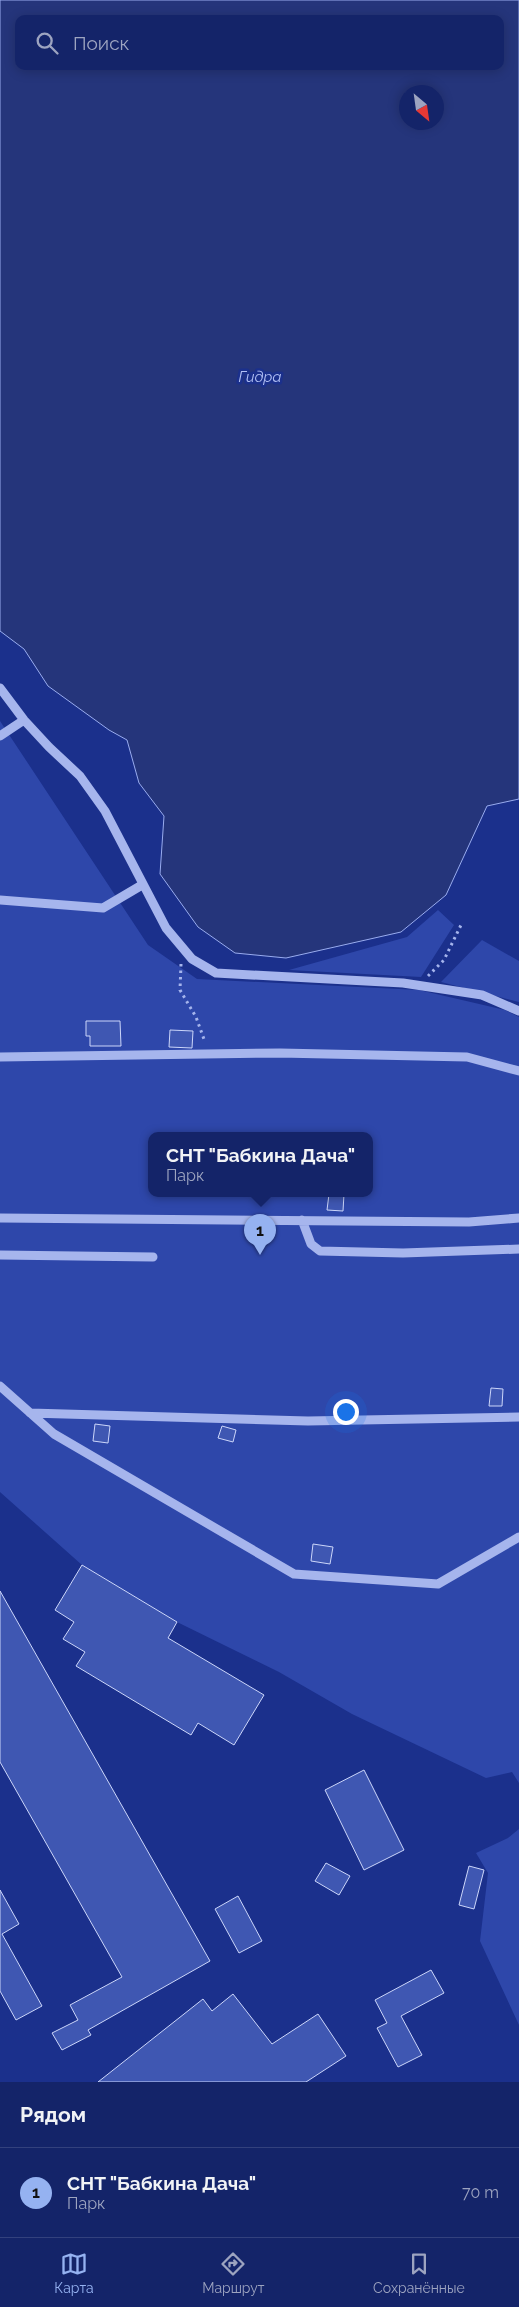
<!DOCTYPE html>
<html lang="ru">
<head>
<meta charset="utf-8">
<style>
	:root { --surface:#142469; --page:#213071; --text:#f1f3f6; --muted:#9da4c0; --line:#33417d; --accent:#95b2f1 }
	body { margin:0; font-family:Raleway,sans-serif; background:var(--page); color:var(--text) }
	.compass { position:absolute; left:399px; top:85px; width:45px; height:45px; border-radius:50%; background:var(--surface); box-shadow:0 2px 12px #0003; rotate:151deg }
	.you { position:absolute; left:345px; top:1411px; width:18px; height:18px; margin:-12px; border:4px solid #fff; border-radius:50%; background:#1a73e8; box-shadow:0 0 0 8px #1a73e833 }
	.badge { display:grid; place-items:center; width:32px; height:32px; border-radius:50%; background:var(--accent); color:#111; font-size:16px; font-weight:700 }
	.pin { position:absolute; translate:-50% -41px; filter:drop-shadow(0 1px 2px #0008) }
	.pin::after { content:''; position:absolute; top:26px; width:18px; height:15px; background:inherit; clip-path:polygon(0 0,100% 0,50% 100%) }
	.popup { position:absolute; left:148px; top:1132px; width:225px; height:65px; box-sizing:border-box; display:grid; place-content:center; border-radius:10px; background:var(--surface); filter:drop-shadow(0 1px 4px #0005); font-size:16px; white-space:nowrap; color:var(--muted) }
	.popup b { font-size:19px; color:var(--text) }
	.popup::after { content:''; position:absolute; left:50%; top:100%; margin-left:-10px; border:10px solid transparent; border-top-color:var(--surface) }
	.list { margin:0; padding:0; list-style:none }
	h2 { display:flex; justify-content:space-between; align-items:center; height:65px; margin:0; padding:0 20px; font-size:21px }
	h2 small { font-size:16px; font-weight:400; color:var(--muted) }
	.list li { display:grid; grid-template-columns:32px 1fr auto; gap:15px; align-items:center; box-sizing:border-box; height:90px; padding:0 20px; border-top:1px solid var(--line) }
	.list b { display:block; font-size:19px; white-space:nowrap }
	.list p { margin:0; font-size:16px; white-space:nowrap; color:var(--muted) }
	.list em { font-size:16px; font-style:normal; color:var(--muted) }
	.icon { flex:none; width:28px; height:28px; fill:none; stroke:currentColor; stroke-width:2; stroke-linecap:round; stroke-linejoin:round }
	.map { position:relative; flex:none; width:519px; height:2082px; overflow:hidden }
	.search { position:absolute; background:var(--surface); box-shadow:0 2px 12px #0003; left:15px; right:15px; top:15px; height:55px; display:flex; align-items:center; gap:12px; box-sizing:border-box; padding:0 18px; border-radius:10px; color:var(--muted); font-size:19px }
	.sheet { height:155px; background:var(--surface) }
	nav { display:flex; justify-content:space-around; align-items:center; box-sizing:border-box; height:70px; border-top:1px solid var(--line); background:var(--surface); font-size:14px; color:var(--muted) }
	nav a { display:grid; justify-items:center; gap:2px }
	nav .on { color:var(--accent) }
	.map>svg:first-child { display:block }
	.green { fill:#2e47aa; fill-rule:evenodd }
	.water { fill:#25357b; stroke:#99acef; fill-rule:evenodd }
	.building { fill:#3f57b2; stroke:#ccd6fa }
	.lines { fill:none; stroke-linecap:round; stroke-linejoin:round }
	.path { stroke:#a6b5ed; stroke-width:3; stroke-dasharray:2.5 4; stroke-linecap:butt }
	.minor { stroke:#a6b5ed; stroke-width:9 }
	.labels { text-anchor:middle; stroke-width:5; stroke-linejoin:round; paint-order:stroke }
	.water-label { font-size:15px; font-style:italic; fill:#b2c0f5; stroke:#1b308c }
</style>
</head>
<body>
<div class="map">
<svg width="519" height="2082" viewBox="0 0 519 2082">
	<rect width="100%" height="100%" fill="#1b308c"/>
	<!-- green -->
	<path class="green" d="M0,721L148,945L197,979L419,990L505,1010L519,1017V1783L512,1772L486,1778L352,1714L279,1672L177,1622L82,1565L0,1492ZM151,1136H369V1194H151Z
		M438,910L454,925L421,977L289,970L407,937Z
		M482,940L519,961V1002L441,982Z
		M519,1829V2025L480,1941L488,1873L476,1853L508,1838Z"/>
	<!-- water -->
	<path class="water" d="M0,0H519V799L487,806L446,895L401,932L286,958L235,953L198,927L160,874L164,816L139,783L127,740L109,730L48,686L24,649L0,631ZM19,19H500V66H19ZM406,92H436V122H406Z"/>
	<!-- building -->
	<path class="building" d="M86,1021H120L121,1046H90V1036H86Z
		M170,1030L193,1031L192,1048L169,1047Z
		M329,1194H344L343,1211L327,1210Z
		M491,1388L503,1389L502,1406H489Z
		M95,1424L110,1426L108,1443L93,1441Z
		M222,1426L236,1430L233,1442L218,1438Z
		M313,1544L333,1547L330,1564L311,1561Z
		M82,1565L177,1622L168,1638L264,1695L234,1745L198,1723L191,1735L76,1666L85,1652L63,1639L74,1622L55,1610Z
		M0,1591L210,1961L88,2030L91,2035L62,2050L52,2033L78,2020L70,2005L122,1977L0,1762Z
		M364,1770L404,1850L364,1870L325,1790Z
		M326,1863L350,1876L339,1895L315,1881Z
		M469,1866L484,1870L474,1909L459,1905Z
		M0,1890L19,1924L2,1934L42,2006L16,2020L0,1991Z
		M238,1896L262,1941L239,1953L215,1909Z
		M431,1970L444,1993L401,2016L422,2055L398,2067L377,2028L387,2023L375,2000Z
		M233,1994L272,2044L318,2014L346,2056L306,2082H98L203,1999L212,2011Z"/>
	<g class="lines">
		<!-- path -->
		<path class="path" d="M181,964L180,990L196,1017L205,1042
			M428,976L444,960L461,925"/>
		<!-- minor -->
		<path class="minor" d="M0,688L24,720L49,747L80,776L105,811L166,928L192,959L216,973L403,983L482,995L519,1011
			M0,736L24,720
			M0,900L103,908L142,885
			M0,1057L280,1053L467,1057L519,1071
			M0,1218L469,1222L519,1218
			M302,1220L311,1244L320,1251L403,1253L519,1249
			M0,1255L153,1257
			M0,1386L54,1434L294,1574L438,1584L519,1537
			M30,1413L308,1421L519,1417"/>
	</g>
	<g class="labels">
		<!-- water labels -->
		<g class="water-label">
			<text x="260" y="382">Гидра</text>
		</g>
	</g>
</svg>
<svg class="compass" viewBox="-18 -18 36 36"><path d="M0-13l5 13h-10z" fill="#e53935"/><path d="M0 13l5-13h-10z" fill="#9da4c0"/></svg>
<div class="you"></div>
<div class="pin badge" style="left:260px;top:1255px">1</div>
<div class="popup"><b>СНТ &quot;Бабкина Дача&quot;</b>Парк</div>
<div class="search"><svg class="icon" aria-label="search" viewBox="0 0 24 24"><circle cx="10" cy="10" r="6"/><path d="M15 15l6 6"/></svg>Поиск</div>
</div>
<section class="sheet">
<h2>Рядом<small></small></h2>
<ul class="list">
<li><span class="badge">1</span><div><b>СНТ &quot;Бабкина Дача&quot;</b><p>Парк</p></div><em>70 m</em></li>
</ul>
</section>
<nav>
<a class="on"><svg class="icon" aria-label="map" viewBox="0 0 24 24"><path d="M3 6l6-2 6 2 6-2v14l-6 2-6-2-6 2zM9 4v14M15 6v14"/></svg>Карта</a>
<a><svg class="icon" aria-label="directions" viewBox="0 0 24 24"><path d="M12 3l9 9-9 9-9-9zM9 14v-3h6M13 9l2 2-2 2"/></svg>Маршрут</a>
<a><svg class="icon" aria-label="saved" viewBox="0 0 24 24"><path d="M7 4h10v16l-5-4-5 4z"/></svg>Сохранённые</a>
</nav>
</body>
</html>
